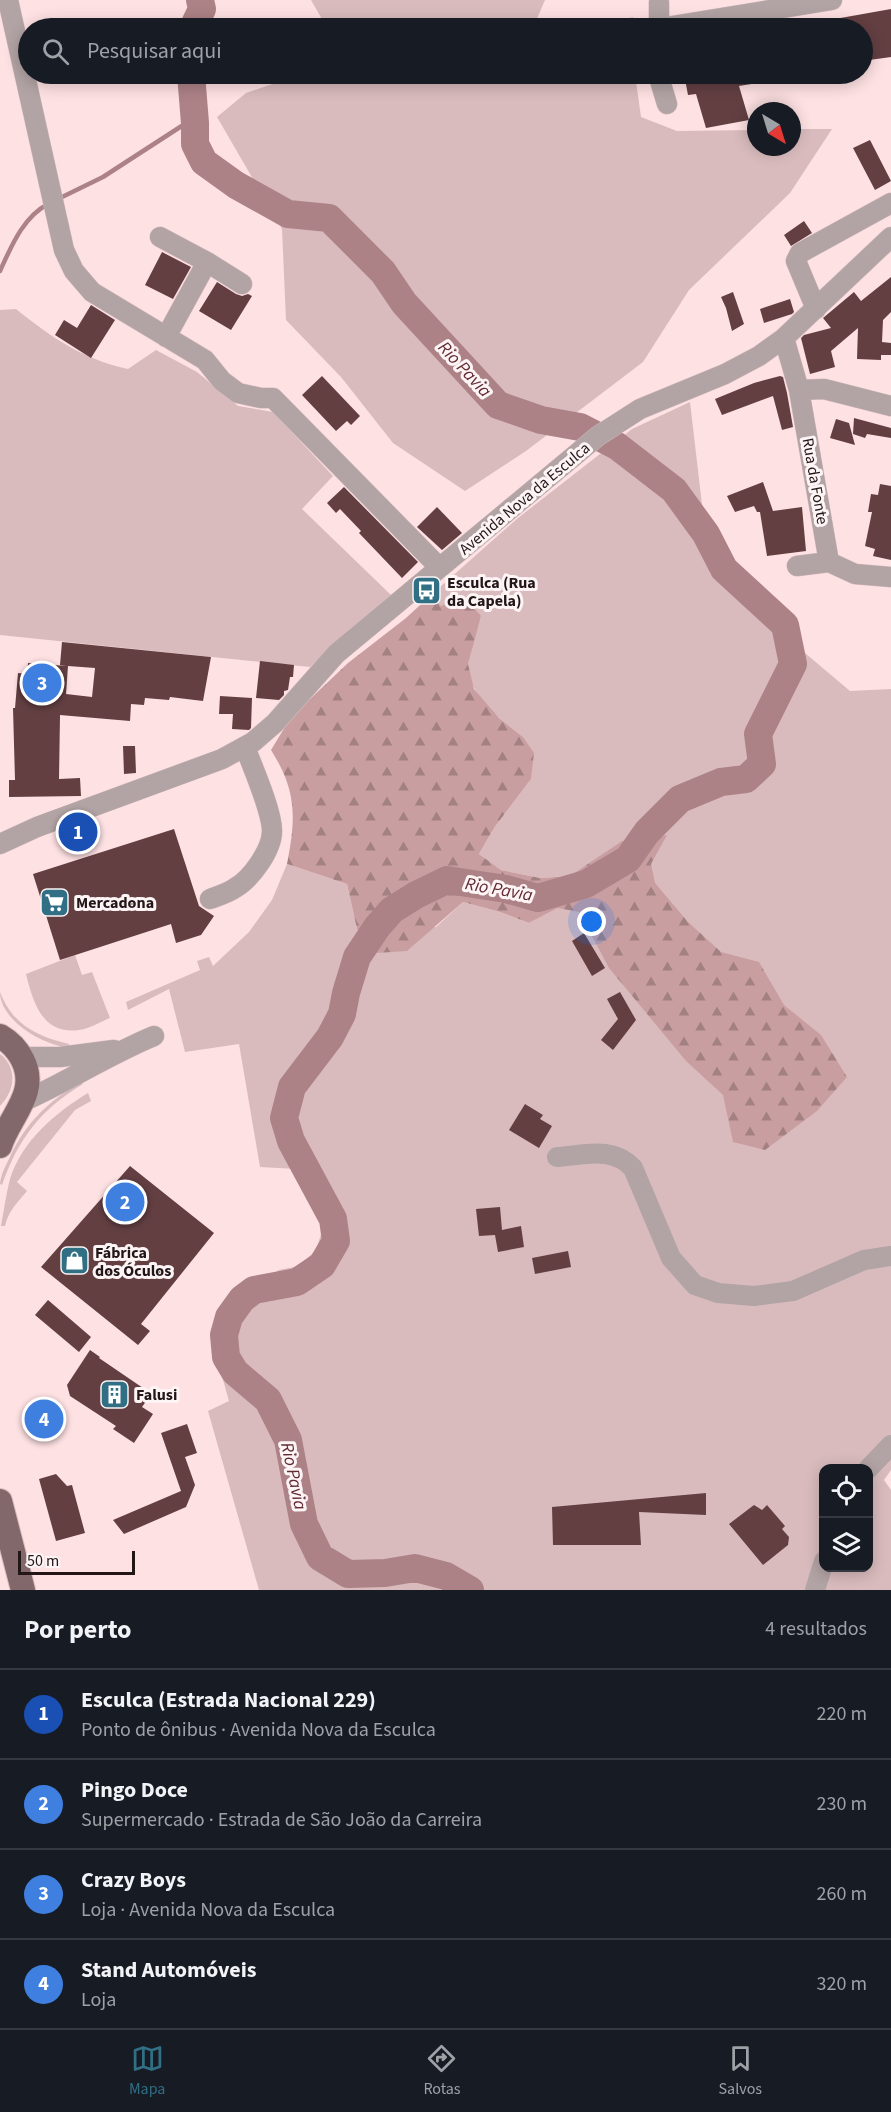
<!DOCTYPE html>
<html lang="pt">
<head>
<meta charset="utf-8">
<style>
	:root { --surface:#171b24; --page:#20242c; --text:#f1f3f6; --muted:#9ea1a6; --line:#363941; --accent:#316f85 }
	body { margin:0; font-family:"Source Sans 3",sans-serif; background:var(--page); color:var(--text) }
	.controls { position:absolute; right:18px; bottom:18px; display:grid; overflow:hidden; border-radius:12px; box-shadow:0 3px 15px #0003 }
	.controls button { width:54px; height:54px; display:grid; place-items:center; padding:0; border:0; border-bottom:2px solid var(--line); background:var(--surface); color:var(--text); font:30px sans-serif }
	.compass { position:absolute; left:747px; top:102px; width:54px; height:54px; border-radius:50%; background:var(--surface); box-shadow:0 3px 15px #0003; rotate:142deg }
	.scale { position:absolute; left:18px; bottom:15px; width:117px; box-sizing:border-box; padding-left:6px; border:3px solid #221617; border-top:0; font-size:16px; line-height:21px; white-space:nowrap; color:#221617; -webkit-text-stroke:4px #fcf4f5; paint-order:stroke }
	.you { position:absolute; left:592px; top:922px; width:21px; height:21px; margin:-15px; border:4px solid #fff; border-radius:50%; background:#1a73e8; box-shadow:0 0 0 9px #1a73e833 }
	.badge { display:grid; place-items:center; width:39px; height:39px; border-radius:50%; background:var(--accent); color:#fff; font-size:20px; font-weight:700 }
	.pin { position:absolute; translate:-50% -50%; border:3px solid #fff; box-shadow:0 2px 6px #0006 }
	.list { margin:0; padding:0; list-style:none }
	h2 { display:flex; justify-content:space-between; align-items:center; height:78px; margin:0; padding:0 24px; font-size:26px }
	h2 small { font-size:20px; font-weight:400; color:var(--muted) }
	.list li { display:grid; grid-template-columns:39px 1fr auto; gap:18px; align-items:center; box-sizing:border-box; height:90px; padding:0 24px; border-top:2px solid var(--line) }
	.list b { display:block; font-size:22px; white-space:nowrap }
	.list p { margin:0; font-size:20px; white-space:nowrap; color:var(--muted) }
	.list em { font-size:20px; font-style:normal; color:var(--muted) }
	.icon { flex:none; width:33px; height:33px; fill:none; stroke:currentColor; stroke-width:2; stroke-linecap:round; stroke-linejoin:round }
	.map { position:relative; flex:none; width:891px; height:1590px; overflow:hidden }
	.search { position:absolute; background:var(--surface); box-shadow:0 3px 15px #0003; left:18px; right:18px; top:18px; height:66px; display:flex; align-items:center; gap:15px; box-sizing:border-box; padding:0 21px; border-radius:33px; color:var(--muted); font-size:22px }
	.sheet { height:438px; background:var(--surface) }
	nav { display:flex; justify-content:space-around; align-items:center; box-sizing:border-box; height:84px; border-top:2px solid var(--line); background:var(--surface); font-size:16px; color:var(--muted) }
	nav a { display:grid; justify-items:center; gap:3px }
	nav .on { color:var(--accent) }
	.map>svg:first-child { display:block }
	.green { fill:#d9bbbd; fill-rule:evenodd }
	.forest { fill:url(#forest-firs) }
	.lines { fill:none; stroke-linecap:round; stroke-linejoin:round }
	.stream { stroke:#ac8286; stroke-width:4.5 }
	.river { stroke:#ac8286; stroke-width:28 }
	.building { fill:#633f42; fill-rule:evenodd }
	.minor-casing { stroke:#d6bcbe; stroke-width:21 }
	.major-casing { stroke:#d6bcbe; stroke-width:26 }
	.minor { stroke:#b2a3a4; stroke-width:20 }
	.major { stroke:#82686a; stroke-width:24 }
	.labels { text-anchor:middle; stroke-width:6; stroke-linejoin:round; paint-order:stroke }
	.street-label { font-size:16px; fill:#221617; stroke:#fcf4f5 }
	.poi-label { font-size:16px; font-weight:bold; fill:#221617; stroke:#fcf4f5; text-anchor:start }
	.water-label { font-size:18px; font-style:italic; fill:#612931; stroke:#fcf4f5 }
</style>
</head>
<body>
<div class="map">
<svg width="891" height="1590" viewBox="0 0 891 1590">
	<defs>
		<pattern id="forest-firs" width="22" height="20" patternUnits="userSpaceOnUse" patternTransform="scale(1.5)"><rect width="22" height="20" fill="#c99ea1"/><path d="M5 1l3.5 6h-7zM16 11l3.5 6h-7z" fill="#a38082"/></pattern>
	</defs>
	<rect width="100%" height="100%" fill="#fee1e3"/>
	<!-- green -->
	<path class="green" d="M311,0H545L533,28H327Z
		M633,17L632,28H593Z
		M302,74H635L641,117L677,131L756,130V147H792V129H832L790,193L689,290L643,362L526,451L465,491L393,443L341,377L286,320L282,229L217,117L246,93Z
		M16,309C51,337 82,359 128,369L156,350L197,372L238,406L273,412L333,476L302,509L391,595L310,667L0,635V310Z
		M690,402L710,573L850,691L891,689V1470L884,1480L891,1490V1590H259L208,1411L229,1401L216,1355L217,1326L237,1293L257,1284L279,1270L299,1266L316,1250L323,1228L296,1169L260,1167L239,1044L185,1052L169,989L128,1010L126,1002L200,970L197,961L209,957L213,966L249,932L272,900L287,864L347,884L357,929L436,927L463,902L500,912L529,923L558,908L570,876L540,878L501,870L479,854L494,828L531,779L523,737C500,719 469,697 468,665C468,652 477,629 481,616L441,606L431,595L518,518L632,429ZM824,1468H868V1568H824Z
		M75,955L82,975L92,972L110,1018C100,1022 89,1029 79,1030C42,1035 33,1002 26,974Z
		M0,992C13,1025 36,1036 69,1044L70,1047C44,1047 0,1020 0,992Z
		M0,1054C18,1068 15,1091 0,1106Z
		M81,1082L83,1084C41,1109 18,1139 2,1185L0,1184C1,1174 6,1165 10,1157C25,1123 50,1100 81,1082Z
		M88,1093L91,1101L75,1110L17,1182L27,1191C18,1202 8,1211 5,1226H1C4,1210 6,1194 10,1179C22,1141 55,1113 88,1093Z"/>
	<!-- forest -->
	<path class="forest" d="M431,595L441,606L465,598L481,616L468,664L474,689L499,718L523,737L534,753L531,779L494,828L479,854L501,870L540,878L570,876L622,841L667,835L651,864L655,883L688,922L721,952L759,962L784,1005L821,1035L847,1077L817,1111L765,1150L733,1142L723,1095L686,1061L609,968L579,912L558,908L529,923L500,912L463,902L407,951L377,953L357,929L347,884L287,864C296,818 297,791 271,750L291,717L348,663L406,618Z"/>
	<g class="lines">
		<!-- stream -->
		<path class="stream" d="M58,199L103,177L194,118
			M0,271C11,247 23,217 48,204"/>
		<!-- river -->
		<path class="river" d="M193,28L202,9L200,0
			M191,74L195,123V144L204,162L236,185L288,214L329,218L383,272L404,303L498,405L541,420L580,427L617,446L674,490L706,534L724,569L785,625L793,664L758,734L762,764L746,779L721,782L680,799L647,832L628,859L586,884L538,898L506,889L447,880L416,895L392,910L377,927L357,957L346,993L342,1014L330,1037L292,1087L284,1118L291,1141L333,1219L336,1241L322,1265L297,1282L254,1290L242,1299L229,1317L224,1335L226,1357L235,1372L268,1400L288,1440L304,1524L320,1557L348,1574L385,1573L415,1568L446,1576L470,1590"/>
	</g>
	<!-- building -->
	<path class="building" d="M891,9V57L862,61V28H819L818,22Z
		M684,74H775L776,80L739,86L749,120L706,128L696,94L688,95Z
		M870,140L891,181L875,190L853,148Z
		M804,221L812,233L791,246L784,235Z
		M162,252L191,267L173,299L145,285Z
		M891,277V312L883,320L882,342L891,343V355H881V360L857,359L858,328L831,351L835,367L810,374L801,338L804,335L831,328L823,318L854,292L861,301Z
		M217,282L236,294L242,296L248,294L252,296L231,330L199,311Z
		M733,292L744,324L732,331L726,308L721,297Z
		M790,299L794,312L792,314L764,323L760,309Z
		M91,305L115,320L91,358L55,335L64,320L77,328Z
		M322,376L360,416L351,425L347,421L336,431L302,395Z
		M780,376L783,377L787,393L793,427L782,430L773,396L722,415L715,399L754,383Z
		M854,418L891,428V438L867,434L865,438L853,434Z
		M836,419L849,423L855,445L830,438Z
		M763,482L773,511L802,507L806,551L767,556L760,512H757L754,506L735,512L727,496Z
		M880,484L891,486V560L873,556L875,549L865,546L872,512H868L871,494L878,495Z
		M344,487L418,562L402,578L359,533L361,531L340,509L336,513L327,503Z
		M437,507L462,533L442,550L417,527Z
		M62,642L211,657L203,701L170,697L169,700L145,698L144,705L131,704L130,721L60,715L59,779L80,778L81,796L9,797V780H15L13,708H15L18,673L27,674L28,663L67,666L60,665ZM68,666L95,668L92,697L66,694Z
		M260,661L294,665L293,677H290L288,690L284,691V695L279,700L256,698Z
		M220,696L252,698L251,728L249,730L232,729L233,714H219Z
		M123,746H135L136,773L124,774Z
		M174,829L199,906L214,916L201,935L176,943L171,924L60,960L33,874Z
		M584,933L605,968L592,976L572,941Z
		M620,992L636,1020L613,1050L601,1040L618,1019L607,999Z
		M525,1104L543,1115L540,1119L552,1126L539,1148L509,1130Z
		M130,1166L214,1233L141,1324L150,1331L138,1345L41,1267Z
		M500,1207L502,1230L521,1226L524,1247L498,1252L495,1235L479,1236L476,1209Z
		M568,1251L571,1267L535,1274L532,1258Z
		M48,1300L91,1337L79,1352L35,1315Z
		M90,1350L100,1357L99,1358L143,1388L141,1391L149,1397L142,1407L153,1414L134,1443L113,1429L116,1426L70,1396L67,1385Z
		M187,1424L197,1453L185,1457L195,1485L186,1507L124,1534L113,1520L181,1491L161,1433Z
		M56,1474L67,1486L72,1485L85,1533L56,1541L39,1479Z
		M706,1493V1515L639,1512L641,1545H553L552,1507Z
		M754,1505L762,1510L767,1505L785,1526L782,1529L789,1537L788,1545L763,1565L729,1524Z"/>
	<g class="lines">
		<defs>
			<path id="minor" d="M8,0L64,250L74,271L92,292L205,360L222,381L238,393L261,398H273L440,568
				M659,28V3
				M660,28L832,0
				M658,74L667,104
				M160,237L207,262
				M816,309L796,261L800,253L891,203
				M166,337L207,262L242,284
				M784,338L799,390L829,562L855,574L891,577
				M799,390L824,389L891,406
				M797,566L829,562
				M0,844L37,827L222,759L253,742L275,723L336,654L598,436L640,409L725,374L759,356L784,338L891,237
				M210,899C218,896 228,893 235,888C251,879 272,850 272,831C272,811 253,768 245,747
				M22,1057H60L114,1050
				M22,1102C67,1082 108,1055 154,1036
				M557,1157C586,1155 612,1146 633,1168L671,1258L695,1285L718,1293L754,1296L793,1291L864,1260L891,1256
				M868,1469L891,1445
				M815,1590L824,1561"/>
			<path id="major" d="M0,1036C19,1047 32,1069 26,1091C22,1108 6,1127 0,1146
				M0,1501L23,1590"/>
		</defs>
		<!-- minor casing -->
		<use href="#minor" class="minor-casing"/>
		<!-- major casing -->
		<use href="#major" class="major-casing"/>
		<!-- minor -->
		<use href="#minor" class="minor"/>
		<!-- major -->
		<use href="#major" class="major"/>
	</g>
	<!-- icons -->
	<defs>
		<symbol id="bus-square" viewBox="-11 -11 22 22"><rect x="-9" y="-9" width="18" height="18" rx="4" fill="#316f85" stroke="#fcf4f5"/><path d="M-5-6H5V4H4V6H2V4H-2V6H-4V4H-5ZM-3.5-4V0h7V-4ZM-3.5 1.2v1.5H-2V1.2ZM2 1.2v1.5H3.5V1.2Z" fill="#fff"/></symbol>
		<symbol id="supermarket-square" viewBox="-11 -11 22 22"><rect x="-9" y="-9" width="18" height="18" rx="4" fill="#316f85" stroke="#fcf4f5"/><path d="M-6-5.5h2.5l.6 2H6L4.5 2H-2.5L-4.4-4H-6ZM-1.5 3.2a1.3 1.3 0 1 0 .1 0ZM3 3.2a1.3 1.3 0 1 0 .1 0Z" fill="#fff"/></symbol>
		<symbol id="shop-square" viewBox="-11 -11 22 22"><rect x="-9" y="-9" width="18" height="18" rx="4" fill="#316f85" stroke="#fcf4f5"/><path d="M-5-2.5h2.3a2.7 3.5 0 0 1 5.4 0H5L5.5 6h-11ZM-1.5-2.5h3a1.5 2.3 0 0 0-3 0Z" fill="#fff"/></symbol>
		<symbol id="building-square" viewBox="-11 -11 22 22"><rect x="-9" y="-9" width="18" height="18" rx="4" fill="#316f85" stroke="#fcf4f5"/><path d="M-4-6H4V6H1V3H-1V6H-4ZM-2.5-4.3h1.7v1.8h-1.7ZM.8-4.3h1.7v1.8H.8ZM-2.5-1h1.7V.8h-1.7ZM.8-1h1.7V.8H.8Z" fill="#fff"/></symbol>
	</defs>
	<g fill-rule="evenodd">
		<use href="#bus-square" x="410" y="574" width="33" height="33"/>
		<use href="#supermarket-square" x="38" y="886" width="33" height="33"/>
		<use href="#shop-square" x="58" y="1244" width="33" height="33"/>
		<use href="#building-square" x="98" y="1378" width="33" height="33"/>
	</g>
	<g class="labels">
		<!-- street labels -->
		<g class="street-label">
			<text transform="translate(816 481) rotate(80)" y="6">Rua da Fonte</text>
			<text transform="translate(524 498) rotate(-40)" y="6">Avenida Nova da Esculca</text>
		</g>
		<!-- poi labels -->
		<g class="poi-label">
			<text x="447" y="588">Esculca (Rua<tspan x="447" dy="18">da Capela)</tspan></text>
			<text x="76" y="908">Mercadona</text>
			<text x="95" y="1258">Fábrica<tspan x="95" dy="18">dos Óculos</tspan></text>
			<text x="136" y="1400">Falusi</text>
		</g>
		<!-- water labels -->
		<g class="water-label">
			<text transform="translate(465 369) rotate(47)" y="6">Rio Pavia</text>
			<text transform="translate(499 889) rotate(10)" y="6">Rio Pavia</text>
			<text transform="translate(294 1476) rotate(78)" y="6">Rio Pavia</text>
		</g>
	</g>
</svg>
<div class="controls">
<button><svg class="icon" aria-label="locate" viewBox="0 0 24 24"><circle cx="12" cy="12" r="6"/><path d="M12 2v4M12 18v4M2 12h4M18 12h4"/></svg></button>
<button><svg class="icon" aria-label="layers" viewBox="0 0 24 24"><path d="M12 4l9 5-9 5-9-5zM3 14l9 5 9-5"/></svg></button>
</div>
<svg class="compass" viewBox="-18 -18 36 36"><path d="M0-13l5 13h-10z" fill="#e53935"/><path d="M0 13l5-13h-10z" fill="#9ea1a6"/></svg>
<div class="scale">50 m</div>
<div class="you"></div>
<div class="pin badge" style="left:78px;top:832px;background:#1a4fb4">1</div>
<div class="pin badge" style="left:125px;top:1202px;background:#3f7fe0">2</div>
<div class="pin badge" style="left:42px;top:683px;background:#3f7fe0">3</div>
<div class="pin badge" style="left:44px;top:1419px;background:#3f7fe0">4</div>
<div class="search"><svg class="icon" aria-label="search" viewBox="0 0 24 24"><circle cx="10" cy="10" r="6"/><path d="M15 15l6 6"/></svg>Pesquisar aqui</div>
</div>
<section class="sheet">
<h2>Por perto<small>4 resultados</small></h2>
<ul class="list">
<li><span class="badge" style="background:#1a4fb4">1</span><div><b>Esculca (Estrada Nacional 229)</b><p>Ponto de ônibus · Avenida Nova da Esculca</p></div><em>220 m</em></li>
<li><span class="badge" style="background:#3f7fe0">2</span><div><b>Pingo Doce</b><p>Supermercado · Estrada de São João da Carreira</p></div><em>230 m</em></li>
<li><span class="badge" style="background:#3f7fe0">3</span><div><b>Crazy Boys</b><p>Loja · Avenida Nova da Esculca</p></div><em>260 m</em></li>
<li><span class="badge" style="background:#3f7fe0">4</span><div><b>Stand Automóveis</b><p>Loja</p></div><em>320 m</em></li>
</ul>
</section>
<nav>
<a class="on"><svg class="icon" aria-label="map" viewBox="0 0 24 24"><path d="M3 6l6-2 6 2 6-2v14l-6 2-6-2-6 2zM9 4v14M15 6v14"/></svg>Mapa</a>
<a><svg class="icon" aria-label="directions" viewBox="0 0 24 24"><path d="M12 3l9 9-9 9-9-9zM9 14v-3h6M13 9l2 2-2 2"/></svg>Rotas</a>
<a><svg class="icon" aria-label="saved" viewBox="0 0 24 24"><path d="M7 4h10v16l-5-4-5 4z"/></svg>Salvos</a>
</nav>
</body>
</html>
